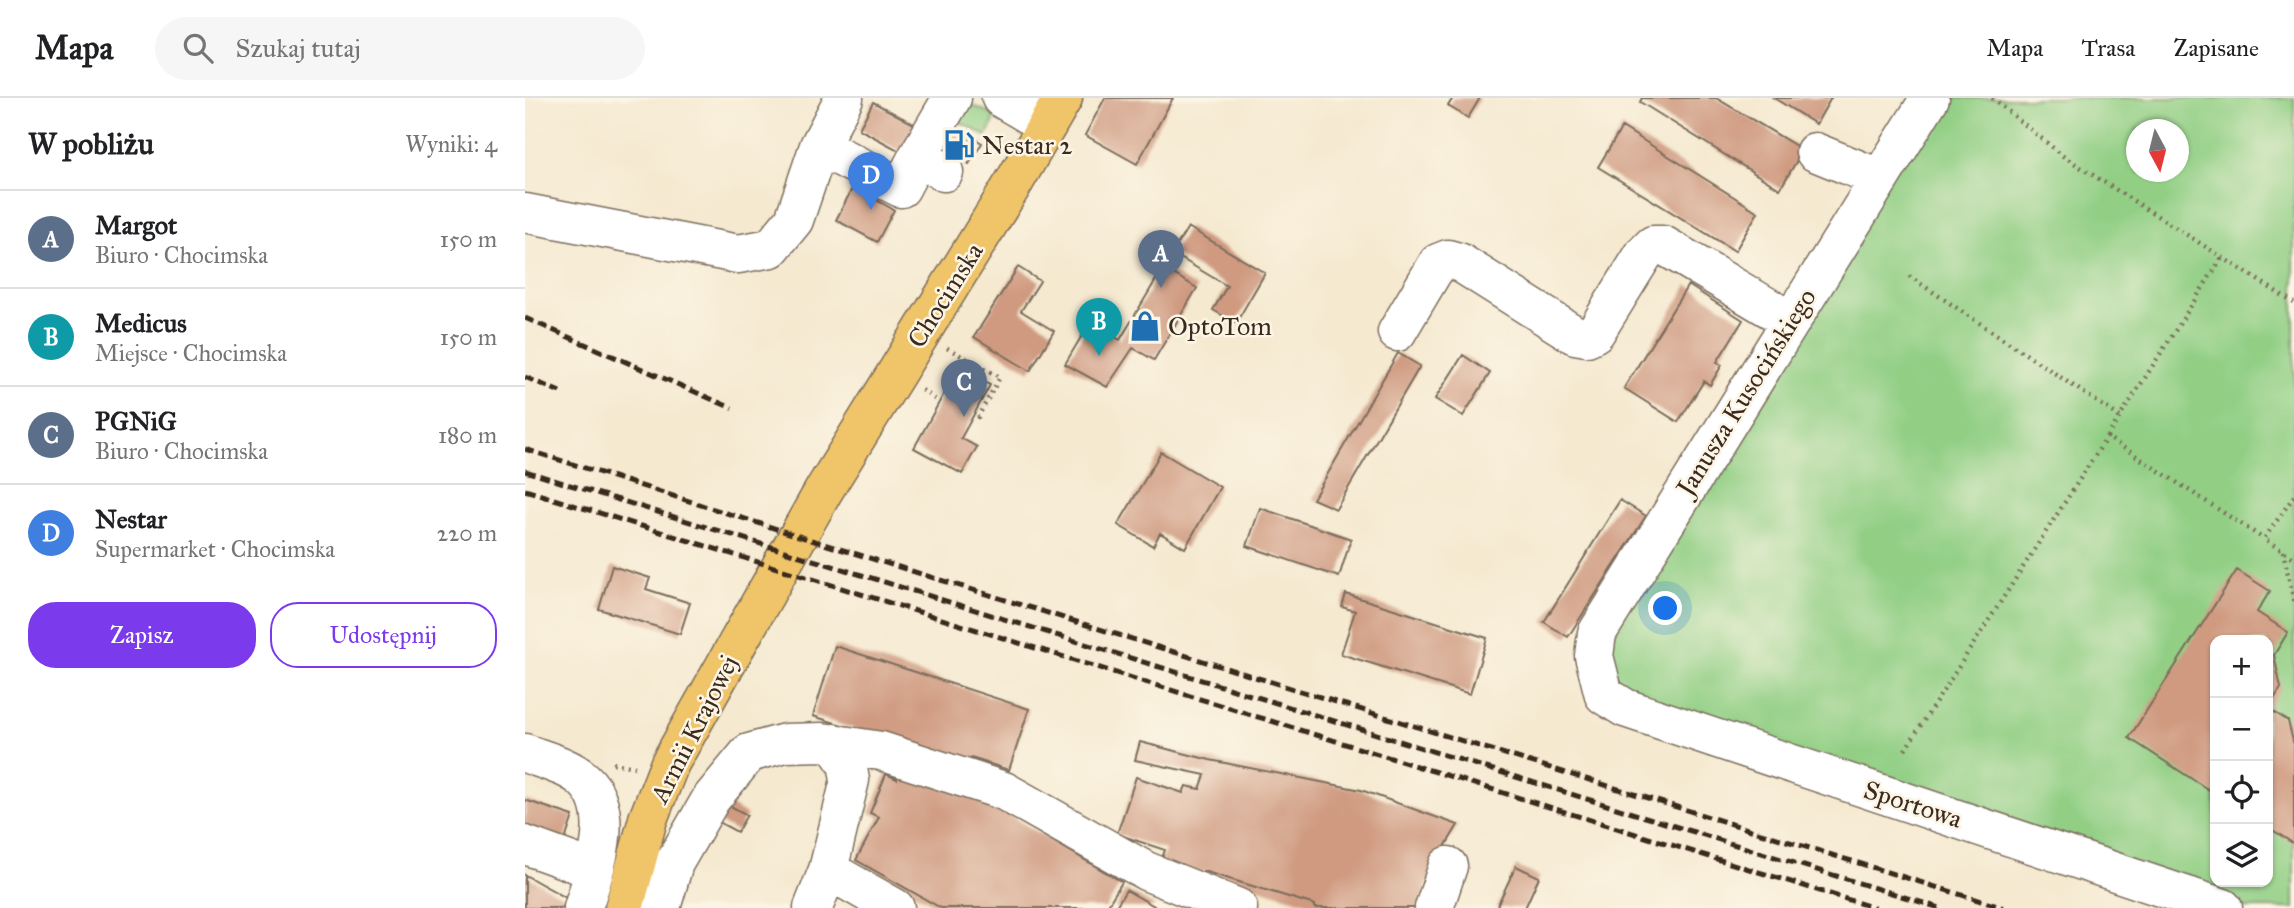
<!DOCTYPE html>
<html lang="pl">
<head>
<meta charset="utf-8">
<style>
	:root { --surface:#fff; --page:#f6f6f6; --text:#202124; --muted:#757577; --line:#e0e0e0; --accent:#7c3aed }
	body { margin:0; font-family:"IM FELL Great Primer",serif; background:var(--page); color:var(--text) }
	.controls { position:absolute; right:21px; bottom:21px; display:grid; overflow:hidden; border-radius:14px; box-shadow:0 2px 5px #0004 }
	.controls button { width:63px; height:63px; display:grid; place-items:center; padding:0; border:0; border-bottom:2px solid var(--line); background:var(--surface); color:var(--text); font:35px sans-serif }
	.compass { position:absolute; left:1601px; top:21px; width:63px; height:63px; border-radius:50%; background:var(--surface); box-shadow:0 2px 5px #0004; rotate:173deg }
	.you { position:absolute; left:1141px; top:511px; width:24px; height:24px; margin:-18px; border:5px solid #fff; border-radius:50%; background:#1a73e8; box-shadow:0 0 0 10px #1a73e833 }
	.badge { display:grid; place-items:center; width:46px; height:46px; border-radius:50%; background:var(--accent); color:#fff; font-size:23px; font-weight:700 }
	.pin { position:absolute; translate:-50% -58px; filter:drop-shadow(0 2px 4px #0008) }
	.pin::after { content:''; position:absolute; top:37px; width:24px; height:21px; background:inherit; clip-path:polygon(0 0,100% 0,50% 100%) }
	.list { margin:0; padding:0; list-style:none }
	h2 { display:flex; justify-content:space-between; align-items:center; height:91px; margin:0; padding:0 28px; font-size:30px }
	h2 small { font-size:23px; font-weight:400; color:var(--muted) }
	.list li { display:grid; grid-template-columns:46px 1fr auto; gap:21px; align-items:center; box-sizing:border-box; height:98px; padding:0 28px; border-top:2px solid var(--line) }
	.list b { display:block; font-size:26px; white-space:nowrap }
	.list p { margin:0; font-size:23px; white-space:nowrap; color:var(--muted) }
	.list em { font-size:23px; font-style:normal; color:var(--muted) }
	.actions { display:flex; gap:14px; padding:21px 28px }
	.actions a { flex:1; padding:16px 0; border:2px solid var(--accent); border-radius:28px; text-align:center; font-size:24px; color:var(--accent) }
	.actions .main { background:var(--accent); color:#fff }
	.icon { flex:none; width:38px; height:38px; fill:none; stroke:currentColor; stroke-width:2; stroke-linecap:round; stroke-linejoin:round }
	.map { position:relative; flex:none; width:1769px; height:810px; overflow:hidden }
	header { display:flex; align-items:center; gap:42px; box-sizing:border-box; height:98px; padding:0 35px; background:var(--surface); border-bottom:2px solid var(--line) }
	header strong { font-size:33px }
	nav { display:flex; gap:38px; margin-inline-start:auto; font-size:24px }
	.search { width:490px; height:63px; background:var(--page); display:flex; align-items:center; gap:18px; box-sizing:border-box; padding:0 24px; border-radius:38px; color:var(--muted); font-size:26px }
	main { display:flex }
	aside { flex:1; background:var(--surface) }
	.map>svg:first-child { display:block }
	.green { fill:#92cf85; stroke:#667c52; stroke-width:2; fill-rule:evenodd }
	.building { fill:#cf9a80 }
	.lines { fill:none; stroke-linecap:round; stroke-linejoin:round }
	.minor-casing { stroke:#7c6d5c; stroke-width:41 }
	.major-casing { stroke:#7c6d5c; stroke-width:41 }
	.path { stroke:#7c6d5c; stroke-width:4.5; stroke-dasharray:2 5; stroke-linecap:butt }
	.minor { stroke:#fff; stroke-width:38 }
	.major { stroke:#f0c469; stroke-width:38 }
	.rail { stroke:#3b2a1e; stroke-width:5; stroke-dasharray:10 5; stroke-linecap:butt }
	.labels { text-anchor:middle; stroke-width:5; stroke-linejoin:round; paint-order:stroke }
	.poi-label { font-size:26px; fill:#3b2a1e; stroke:#fcf5e5; text-anchor:start }
	.street-label { font-size:26px; fill:#3b2a1e; stroke:#fcf5e5 }
</style>
</head>
<body>
<header>
<strong>Mapa</strong>
<div class="search"><svg class="icon" aria-label="search" viewBox="0 0 24 24"><circle cx="10" cy="10" r="6"/><path d="M15 15l6 6"/></svg>Szukaj tutaj</div>
<nav><a>Mapa</a><a>Trasa</a><a>Zapisane</a></nav>
</header>
<main>
<aside>
<h2>W pobliżu<small>Wyniki: 4</small></h2>
<ul class="list">
<li><span class="badge" style="background:#5c6f8a">A</span><div><b>Margot</b><p>Biuro · Chocimska</p></div><em>150 m</em></li>
<li><span class="badge" style="background:#0f9aa8">B</span><div><b>Medicus</b><p>Miejsce · Chocimska</p></div><em>150 m</em></li>
<li><span class="badge" style="background:#5c6f8a">C</span><div><b>PGNiG</b><p>Biuro · Chocimska</p></div><em>180 m</em></li>
<li><span class="badge" style="background:#3f7fe0">D</span><div><b>Nestar</b><p>Supermarket · Chocimska</p></div><em>220 m</em></li>
</ul>
<div class="actions"><a class="main">Zapisz</a><a>Udostępnij</a></div>
</aside>
<div class="map">
<svg width="1769" height="810" viewBox="0 0 1769 810">
	<rect width="100%" height="100%" fill="#fcf5e5"/>
	<filter id="ink" filterUnits="userSpaceOnUse"><feTurbulence type="fractalNoise" baseFrequency=".0143" numOctaves="2"/><feDisplacementMap in="SourceGraphic" scale="14" xChannelSelector="R" yChannelSelector="G"/><feConvolveMatrix kernelMatrix="1 2 1 2 8 2 1 2 1" color-interpolation-filters="sRGB"/></filter>
	<filter id="wash" filterUnits="userSpaceOnUse"><feTurbulence type="fractalNoise" baseFrequency=".00686" numOctaves="4" result="noise"/><feDisplacementMap in="SourceGraphic" scale="28" xChannelSelector="R" yChannelSelector="G"/><feGaussianBlur stdDeviation="1.57" result="paint"/><feColorMatrix in="noise" values="0 0 0 0 0 0 0 0 0 0 0 0 0 0 0 0 0 1.4 0 .05"/><feComposite in="paint" operator="in"/></filter>
	<g filter="url(#wash)">
		<rect width="100%" height="100%" fill="#f5e9d0"/>
		<!-- green -->
		<path class="green" d="M1405,0H1769V810H1697L1079,597L1072,535ZM1612,32H1654V74H1612ZM1690,542H1743V784H1690Z
			M445,6L468,17L469,23L461,38L424,18L428,8Z"/>
		<g id="blocks">
			<!-- building -->
			<path class="building" d="M580,0H648L612,66L560,37Z
				M928,0H955L943,20L923,8Z
				M1117,0H1191L1278,52L1255,91L1115,4Z
				M1249,0H1306L1291,26Z
				M348,4L400,32L386,59L334,31Z
				M424,25L457,45L444,66L411,48Z
				M1097,29L1233,114L1210,153L1073,69Z
				M328,89L369,112L352,144L311,122Z
				M663,129L740,175L711,225L688,212L702,188L647,155Z
				M493,169L515,183L496,213L529,233L505,273L449,239Z
				M638,170L672,190L629,262L608,250L582,289L540,266L565,224L595,242Z
				M1163,187L1218,222L1192,264L1197,267L1185,287L1179,283L1153,324L1099,290Z
				M873,255L895,268L811,411L788,401Z
				M938,257L965,275L938,318L910,301Z
				M433,270L465,287L436,340L452,349L437,376L389,350Z
				M636,354L695,389L660,450L635,435L628,448L593,427Z
				M1095,402L1121,418L1043,539L1019,524Z
				M735,410L826,441L814,479L722,448Z
				M87,468L125,480L121,491L165,505L155,536L74,511Z
				M1712,472L1745,493L1732,514L1763,534L1749,557L1756,590L1743,610V542H1690V696L1604,640Z
				M821,496L962,540L945,596L816,556L830,513L817,509Z
				M310,548L504,611L484,672L446,660L444,667L288,618Z
				M1743,610L1763,623L1769,647V746L1743,729Z
				M615,644L685,662L836,692L933,727L912,762L893,810H790V807L678,773L676,780L634,768L640,752L592,736L611,679L658,695L661,688L675,691L680,677L610,662Z
				M376,668L487,710L484,717L597,784L581,810H416L331,762L354,719L345,715L361,676L372,681Z
				M0,702L48,718L38,748L0,736Z
				M200,705L222,717L212,734L190,722Z
				M991,768L1014,779L1000,810H971Z
				M0,777L43,801L38,810H0Z
				M601,792L629,808L628,810H590Z"/>
		</g>
	</g>
	<g filter="url(#ink)">
		<use href="#blocks" fill-opacity="0" stroke="#7c6d5c" stroke-width="2"/>
		<g class="lines">
			<defs>
				<path id="minor" d="M319,0L294,48L376,90L393,58L419,74
					M476,0L522,27
					M1405,0L1072,535L1069,558L1079,597L1100,610L1698,810
					M1290,54L1354,80
					M393,58L427,0
					M0,115L213,156L246,150L269,122L294,48
					M872,234L913,165L923,161L934,164L1050,237L1062,239L1070,235L1119,156L1128,147H1138L1266,223
					M0,655C18,662 44,668 59,682C93,714 69,773 58,810
					M0,747L69,772
					M303,772L325,682L322,665L308,645
					M136,810L149,765L186,701L224,655L260,645L297,644L356,653L479,693L621,773L713,810
					M288,810L303,772L370,810
					M909,810L923,768"/>
				<path id="major" d="M99,810L123,721L145,665L299,392L488,86L538,0"/>
			</defs>
			<!-- minor casing -->
			<use href="#minor" class="minor-casing"/>
			<!-- major casing -->
			<use href="#major" class="major-casing"/>
			<!-- path -->
			<path class="path" d="M1467,0L1538,58L1769,205
				M1384,178L1595,319
				M422,250L475,279L453,319L449,316
				M397,292L414,304
				M1582,339L1698,158
				M1769,398L1739,441L1769,460
				M1758,453L1769,504
				M1380,652L1582,339L1739,441
				M88,665L110,669"/>
			<!-- minor -->
			<use href="#minor" class="minor"/>
			<!-- major -->
			<use href="#major" class="major"/>
			<!-- rail -->
			<path class="rail" d="M0,220L207,310
				M0,279L35,294
				M0,351L299,446L1479,810
				M0,373L1415,810
				M0,392L1350,810"/>
		</g>
	</g>
	<!-- icons -->
	<defs>
		<symbol id="fuel-bare" viewBox="-9 -9 18 18"><path d="M-5.5-6h7V0h2V4h1.3V-2.5L3-4.5l.8-.8L6-3V5H2.5V1h-1V6h-7ZM-4.2-4.7v3.2H.2V-4.7Z" fill="#1f6fb2" stroke="#fcf5e5" stroke-width="2.5" paint-order="stroke"/></symbol>
		<symbol id="shop-bare" viewBox="-9 -9 18 18"><path d="M-5-2.5h2.3a2.7 3.5 0 0 1 5.4 0H5L5.5 6h-11ZM-1.5-2.5h3a1.5 2.3 0 0 0-3 0Z" fill="#1f6fb2" stroke="#fcf5e5" stroke-width="2.5" paint-order="stroke"/></symbol>
	</defs>
	<g fill-rule="evenodd">
		<use href="#fuel-bare" x="412" y="25" width="44" height="44"/>
		<use href="#shop-bare" x="598" y="206" width="44" height="44"/>
	</g>
	<g class="labels">
		<!-- poi labels -->
		<g class="poi-label">
			<text x="457" y="56">Nestar 2</text>
			<text x="643" y="237">OptoTom</text>
		</g>
		<!-- street labels -->
		<g class="street-label">
			<text transform="translate(420 197) rotate(-58)" y="9">Chocimska</text>
			<text transform="translate(1221 294) rotate(-58)" y="9">Janusza Kusocińskiego</text>
			<text transform="translate(169 631) rotate(-63)" y="9">Armii Krajowej</text>
			<text transform="translate(1388 706) rotate(18)" y="9">Sportowa</text>
		</g>
	</g>
</svg>
<div class="controls">
<button>+</button>
<button>−</button>
<button><svg class="icon" aria-label="locate" viewBox="0 0 24 24"><circle cx="12" cy="12" r="6"/><path d="M12 2v4M12 18v4M2 12h4M18 12h4"/></svg></button>
<button><svg class="icon" aria-label="layers" viewBox="0 0 24 24"><path d="M12 4l9 5-9 5-9-5zM3 14l9 5 9-5"/></svg></button>
</div>
<svg class="compass" viewBox="-18 -18 36 36"><path d="M0-13l5 13h-10z" fill="#e53935"/><path d="M0 13l5-13h-10z" fill="#757577"/></svg>
<div class="you"></div>
<div class="pin badge" style="left:636px;top:190px;background:#5c6f8a">A</div>
<div class="pin badge" style="left:574px;top:258px;background:#0f9aa8">B</div>
<div class="pin badge" style="left:439px;top:319px;background:#5c6f8a">C</div>
<div class="pin badge" style="left:346px;top:112px;background:#3f7fe0">D</div>
</div>
</main>
</body>
</html>
